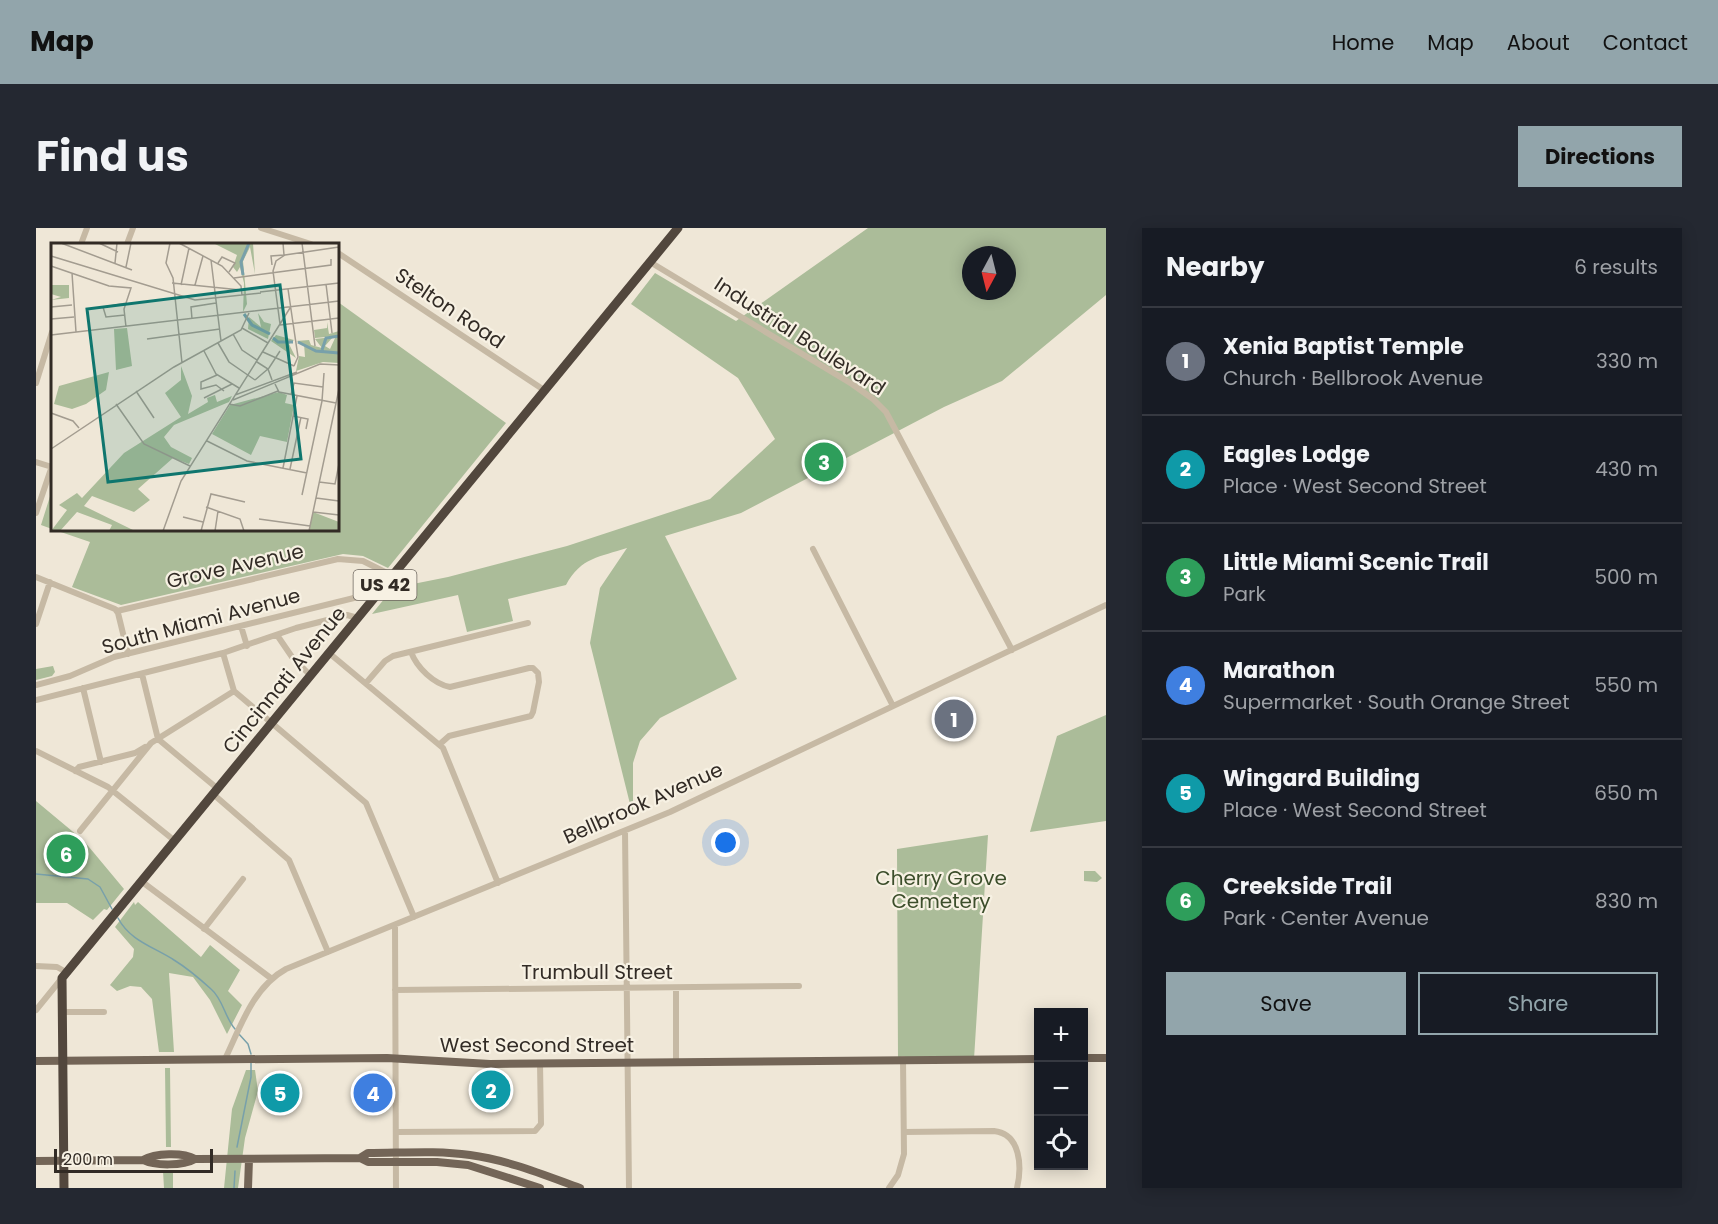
<!DOCTYPE html>
<html lang="en">
<head>
<meta charset="utf-8">
<style>
	:root { --surface:#171b24; --page:#242831; --text:#f1f3f6; --muted:#9ea1a6; --line:#363941; --accent:#92a5ab }
	body { margin:0; font-family:Poppins,sans-serif; background:var(--page); color:var(--text) }
	.controls { position:absolute; right:18px; bottom:18px; display:grid; overflow:hidden; border-radius:0px; box-shadow:0 3px 15px #0003 }
	.controls button { width:54px; height:54px; display:grid; place-items:center; padding:0; border:0; border-bottom:2px solid var(--line); background:var(--surface); color:var(--text); font:30px sans-serif }
	.compass { position:absolute; left:926px; top:18px; width:54px; height:54px; border-radius:50%; background:var(--surface); box-shadow:0 3px 15px #0003; rotate:187deg }
	.scale { position:absolute; left:18px; bottom:15px; width:159px; box-sizing:border-box; padding-left:6px; border:3px solid #322b25; border-top:0; font-size:16px; line-height:21px; white-space:nowrap; color:#322b25; -webkit-text-stroke:4px #f7f1e3; paint-order:stroke }
	.you { position:absolute; left:690px; top:615px; width:21px; height:21px; margin:-15px; border:4px solid #fff; border-radius:50%; background:#1a73e8; box-shadow:0 0 0 9px #1a73e833 }
	.badge { display:grid; place-items:center; width:39px; height:39px; border-radius:50%; background:var(--accent); color:#fff; font-size:20px; font-weight:700 }
	.pin { position:absolute; translate:-50% -50%; border:3px solid #fff; box-shadow:0 2px 6px #0006 }
	.list { margin:0; padding:0; list-style:none }
	h2 { display:flex; justify-content:space-between; align-items:center; height:78px; margin:0; padding:0 24px; font-size:26px }
	h2 small { font-size:20px; font-weight:400; color:var(--muted) }
	.list li { display:grid; grid-template-columns:39px 1fr auto; gap:18px; align-items:center; box-sizing:border-box; height:108px; padding:0 24px; border-top:2px solid var(--line) }
	.list b { display:block; font-size:22px; white-space:nowrap }
	.list p { margin:0; font-size:20px; white-space:nowrap; color:var(--muted) }
	.list em { font-size:20px; font-style:normal; color:var(--muted) }
	.actions { display:flex; gap:12px; padding:18px 24px }
	.actions a { flex:1; padding:14px 0; border:2px solid var(--accent); border-radius:0px; text-align:center; font-size:21px; color:var(--accent) }
	.actions .main { background:var(--accent); color:#111 }
	.icon { flex:none; width:33px; height:33px; fill:none; stroke:currentColor; stroke-width:2; stroke-linecap:round; stroke-linejoin:round }
	.map { position:relative; flex:none; width:1070px; height:960px; overflow:hidden; border-radius:0px }
	header { display:flex; align-items:center; gap:36px; box-sizing:border-box; height:84px; padding:0 30px; background:var(--accent); color:#111 }
	header strong { font-size:28px }
	nav { display:flex; gap:33px; margin-inline-start:auto; font-size:21px }
	.intro { display:flex; align-items:center; justify-content:space-between; box-sizing:border-box; height:144px; padding:0 36px }
	h1 { margin:0; font-size:42px }
	.button { padding:15px 27px; border-radius:0px; background:var(--accent); color:#111; font-size:21px; font-weight:700 }
	main { display:flex; gap:36px; padding:0 36px }
	aside { flex:1; background:var(--surface); border-radius:0px; box-shadow:0 3px 15px #0003 }
	.map>svg:first-child { display:block }
	.green { fill:#abbc99; fill-rule:evenodd }
	.lines { fill:none; stroke-linecap:round; stroke-linejoin:round }
	.stream { stroke:#78a0aa; stroke-width:1.5 }
	.minor { stroke:#c6b9a4; stroke-width:6 }
	.major { stroke:#736557; stroke-width:8 }
	.highway { stroke:#52473d; stroke-width:9 }
	.labels { text-anchor:middle; stroke-width:4.5; stroke-linejoin:round; paint-order:stroke }
	.shield { fill:#f7f1e3; stroke:#6d665e; stroke-width:1.5 }
	.shield-label { font-size:18px; font-weight:bold; fill:#322b25 }
	.street-label { font-size:20px; fill:#322b25; stroke:#f7f1e3 }
	.park-label { font-size:20px; fill:#3c4e2b; stroke:#f7f1e3 }
	.inset-river { fill:none; stroke:#78a0aa; stroke-width:3 }
	.inset-road { fill:none; stroke:#a39c90; stroke-width:1.5 }
	.view { fill:#0f766e; fill-opacity:0.15; stroke:#0f766e; stroke-width:3 }
	.inset-edge { fill:none; stroke:#322b25; stroke-width:3 }
</style>
</head>
<body>
<header>
<strong>Map</strong>
<nav><a>Home</a><a>Map</a><a>About</a><a>Contact</a></nav>
</header>
<div class="intro"><h1>Find us</h1><a class="button">Directions</a></div>
<main>
<div class="map">
<svg width="1070" height="960" viewBox="0 0 1070 960">
	<rect width="100%" height="100%" fill="#efe7d7"/>
	<!-- green -->
	<path class="green" d="M832,0H1070V67L966,153L908,179L705,285L629,308L701,451L624,490L604,513L597,535V588L554,415L564,360L591,320C564,329 545,329 530,357L472,371L477,393L431,404L422,367L336,386L357,360L412,349L531,318L674,271L739,211L702,150L595,76L619,45L700,93ZM935,27H971V63H935Z
		M302,74L470,195L352,340L327,328L307,326L85,377L36,359L54,314L19,302H302Z
		M16,262V301L5,297Z
		M17,438L19,444L16,448L0,452V441Z
		M1070,487V593L994,604L1021,508Z
		M0,573L48,613L88,661L71,682L68,681L57,692L31,675H0Z
		M952,607L938,831H862L861,621Z
		M1048,643H1059L1066,650L1061,654L1048,653Z
		M98,674L99,677L102,674L165,729L174,717L204,742L192,763L206,777L191,806L174,772L157,749L133,745L138,824H123L116,771L105,759L94,758L81,763L74,757L97,729L98,721L79,699Z
		M129,840H134L135,919H130Z
		M210,842H219L222,863L209,910L202,960H188L196,881Z
		M127,943H137V960H128Z"/>
	<g class="lines">
		<!-- stream -->
		<path class="stream" d="M0,646L52,651L64,659L76,681
			M82,690C94,713 118,719 138,732C151,740 164,751 175,761C187,771 189,790 199,801
			M202,805L212,816L215,826
			M201,919L215,849V834
			M198,960L199,943"/>
		<!-- minor -->
		<path class="minor" d="M225,0L275,16
			M45,16L51,0
			M91,16L97,0
			M302,25L508,162
			M614,34L816,156L837,171L850,184L976,422
			M0,155L16,104
			M0,234L16,239
			M0,285L16,238
			M777,321L857,478
			M0,349L79,381L82,385L92,426
			M81,383L302,331L327,333L357,348
			M0,396L14,354
			M205,398L211,418
			M241,407L256,429L275,448
			M375,424C381,440 398,456 414,459L493,440H497L502,445L503,454L497,484L495,488L413,508L404,516
			M187,425L198,463L330,575L378,689
			M293,425L407,520L462,655
			M106,446L122,511L182,561
			M330,455L349,433L357,428L492,395
			M0,457L34,448L78,429L326,368L339,369
			M47,460L65,534
			M0,472L187,425L260,400L311,387L322,390
			M0,523L72,559L139,613
			M39,543L43,539L99,525L109,519
			M177,566L253,632L292,724
			M44,603L115,515L198,463
			M589,603L593,960
			M105,653L236,751
			M359,697L360,960
			M168,701L207,651
			M0,738L21,739L30,744
			M640,760V833
			M359,762L763,758
			M0,782L26,750
			M26,784H68
			M189,831C204,800 217,759 250,741L634,584L1070,377
			M361,904L499,903L505,896L504,835
			M868,904L958,903C985,906 986,939 981,960
			M853,960L862,947L868,926L867,831"/>
		<!-- major -->
		<path class="major" d="M1048,830H1070
			M0,833L351,830L454,836L1002,831
			M324,930L332,925C366,925 400,922 434,927C472,932 508,947 544,960
			M107,932C119,925 147,924 159,931L324,930L332,934H401L432,937L504,960
			M0,933L107,932C119,938 147,938 159,931
			M212,960L213,931"/>
		<!-- highway -->
		<path class="highway" d="M28,960L26,750L642,0"/>
	</g>
	<g class="labels">
		<!-- shield labels -->
		<rect class="shield" x="317.5" y="342" width="63" height="30" rx="4.5"/>
		<g class="shield-label">
			<text x="349" y="363">US 42</text>
		</g>
		<!-- street labels -->
		<g class="street-label">
			<text transform="translate(414 80) rotate(34)" y="7">Stelton Road</text>
			<text transform="translate(764 108) rotate(33)" y="7">Industrial Boulevard</text>
			<text transform="translate(199 338) rotate(-13)" y="7">Grove Avenue</text>
			<text transform="translate(165 393) rotate(-15)" y="7">South Miami Avenue</text>
			<text transform="translate(248 452) rotate(-51)" y="7">Cincinnati Avenue</text>
			<text transform="translate(607 575) rotate(-24)" y="7">Bellbrook Avenue</text>
			<text x="561" y="751">Trumbull Street</text>
			<text x="501" y="824">West Second Street</text>
		</g>
		<!-- park labels -->
		<g class="park-label">
			<text x="905" y="657">Cherry Grove<tspan x="905" dy="23">Cemetery</tspan></text>
		</g>
	</g>
	<!-- overview -->
	<g transform="translate(15 15)">
		<rect width="288" height="288" fill="#efe7d7"/>
		<path d="M202,0L204,31L199,4L192,18L196,61L192,69L193,40L189,24L186,29L182,24L186,12L164,1ZM0,42H18V55L0,57L10,54L0,51ZM207,70L213,79L220,81L217,96L197,86L198,74L210,84ZM276,79L278,91L288,88V120L272,119L245,128L248,113L254,114L253,101L245,98L258,97L260,102L271,105L264,96L282,94L274,103L279,106L285,93L264,95L263,87L276,85ZM76,85L81,123L65,127L63,86ZM225,92L243,97L238,101L245,115L220,98ZM130,123L141,153L137,171L157,159L156,155L164,152L166,159L181,153L178,159L123,182L113,194L120,204L141,215L138,221L122,215L87,246L99,257L83,269L41,253L33,263L84,288H58L61,282L26,269L9,288H0L16,267L8,262L26,250L31,255L73,210L130,174L114,150L130,137ZM58,129L55,147L35,161L21,166L3,161L8,143ZM228,149L236,152L234,160L243,162L236,199L209,193L200,212L161,191L179,162ZM262,269L288,279V288H258Z" fill="#abbc99"/>
		<path class="inset-river" d="M192,32L190,19L198,0M193,71L201,82L219,91M222,95L227,99H242M247,99L265,108L288,110M271,107L275,95L288,93"/>
		<path class="inset-road" d="M10,0L81,27M48,0L67,9M119,0L115,20L122,35L131,120M128,0L171,23L190,43L191,52M251,0L264,103M0,13L144,57L210,50M160,17L170,98M64,20L66,0M167,20L171,14L184,20L178,29M221,22L220,13L233,12L232,0M0,23L58,43L80,45L73,66L75,84M75,24L80,0M21,30L25,89M183,35L280,22V16M121,40L190,47M275,41L281,90M130,42L138,5M144,42L152,13M237,46L247,114L243,123M209,49L288,40M0,64L21,62M74,72L55,74L52,64L76,60M0,76L23,74M141,76L140,64L165,60M229,81L239,65M229,82L288,75M191,85L217,100M182,91L191,107L206,117M0,92L288,58M96,96L169,86M167,100L178,119L204,137M153,108L165,131L188,145M212,109L243,123M206,119L217,126L221,137M166,132L150,139V146L165,142L173,148M204,137L218,125L229,108M224,141L228,149L285,160M85,148L103,175M184,152L246,129M240,152L243,140L272,144M153,155L181,141M182,157L269,121L288,122M271,158L273,130M65,161L93,201L139,223M178,161L189,163L227,148M0,170L22,178L28,185M242,173L257,176L255,186M156,198L196,218L256,230M0,206L123,124L190,87L198,70M232,225L246,153M239,226L250,174M268,239L284,241L288,221M251,252L271,158M265,255L288,258M155,264L189,276L193,288M262,269L288,272M132,274L152,279M208,276L259,283M112,288L130,238L229,81L222,28L225,18L234,12L288,4M150,288L160,251L194,259M164,288L167,268M258,288L288,146"/>
		<path class="view" d="M229,42L250,216L57,239L36,66Z"/>
		<rect width="288" height="288" class="inset-edge"/>
	</g>
</svg>
<div class="controls">
<button>+</button>
<button>−</button>
<button><svg class="icon" aria-label="locate" viewBox="0 0 24 24"><circle cx="12" cy="12" r="6"/><path d="M12 2v4M12 18v4M2 12h4M18 12h4"/></svg></button>
</div>
<svg class="compass" viewBox="-18 -18 36 36"><path d="M0-13l5 13h-10z" fill="#e53935"/><path d="M0 13l5-13h-10z" fill="#9ea1a6"/></svg>
<div class="scale">200 m</div>
<div class="you"></div>
<div class="pin badge" style="left:918px;top:491px;background:#6b7280">1</div>
<div class="pin badge" style="left:455px;top:862px;background:#0f9aa8">2</div>
<div class="pin badge" style="left:788px;top:234px;background:#2e9e5b">3</div>
<div class="pin badge" style="left:337px;top:865px;background:#3f7fe0">4</div>
<div class="pin badge" style="left:244px;top:865px;background:#0f9aa8">5</div>
<div class="pin badge" style="left:30px;top:626px;background:#2e9e5b">6</div>
</div>
<aside>
<h2>Nearby<small>6 results</small></h2>
<ul class="list">
<li><span class="badge" style="background:#6b7280">1</span><div><b>Xenia Baptist Temple</b><p>Church · Bellbrook Avenue</p></div><em>330 m</em></li>
<li><span class="badge" style="background:#0f9aa8">2</span><div><b>Eagles Lodge</b><p>Place · West Second Street</p></div><em>430 m</em></li>
<li><span class="badge" style="background:#2e9e5b">3</span><div><b>Little Miami Scenic Trail</b><p>Park</p></div><em>500 m</em></li>
<li><span class="badge" style="background:#3f7fe0">4</span><div><b>Marathon</b><p>Supermarket · South Orange Street</p></div><em>550 m</em></li>
<li><span class="badge" style="background:#0f9aa8">5</span><div><b>Wingard Building</b><p>Place · West Second Street</p></div><em>650 m</em></li>
<li><span class="badge" style="background:#2e9e5b">6</span><div><b>Creekside Trail</b><p>Park · Center Avenue</p></div><em>830 m</em></li>
</ul>
<div class="actions"><a class="main">Save</a><a>Share</a></div>
</aside>
</main>
</body>
</html>
